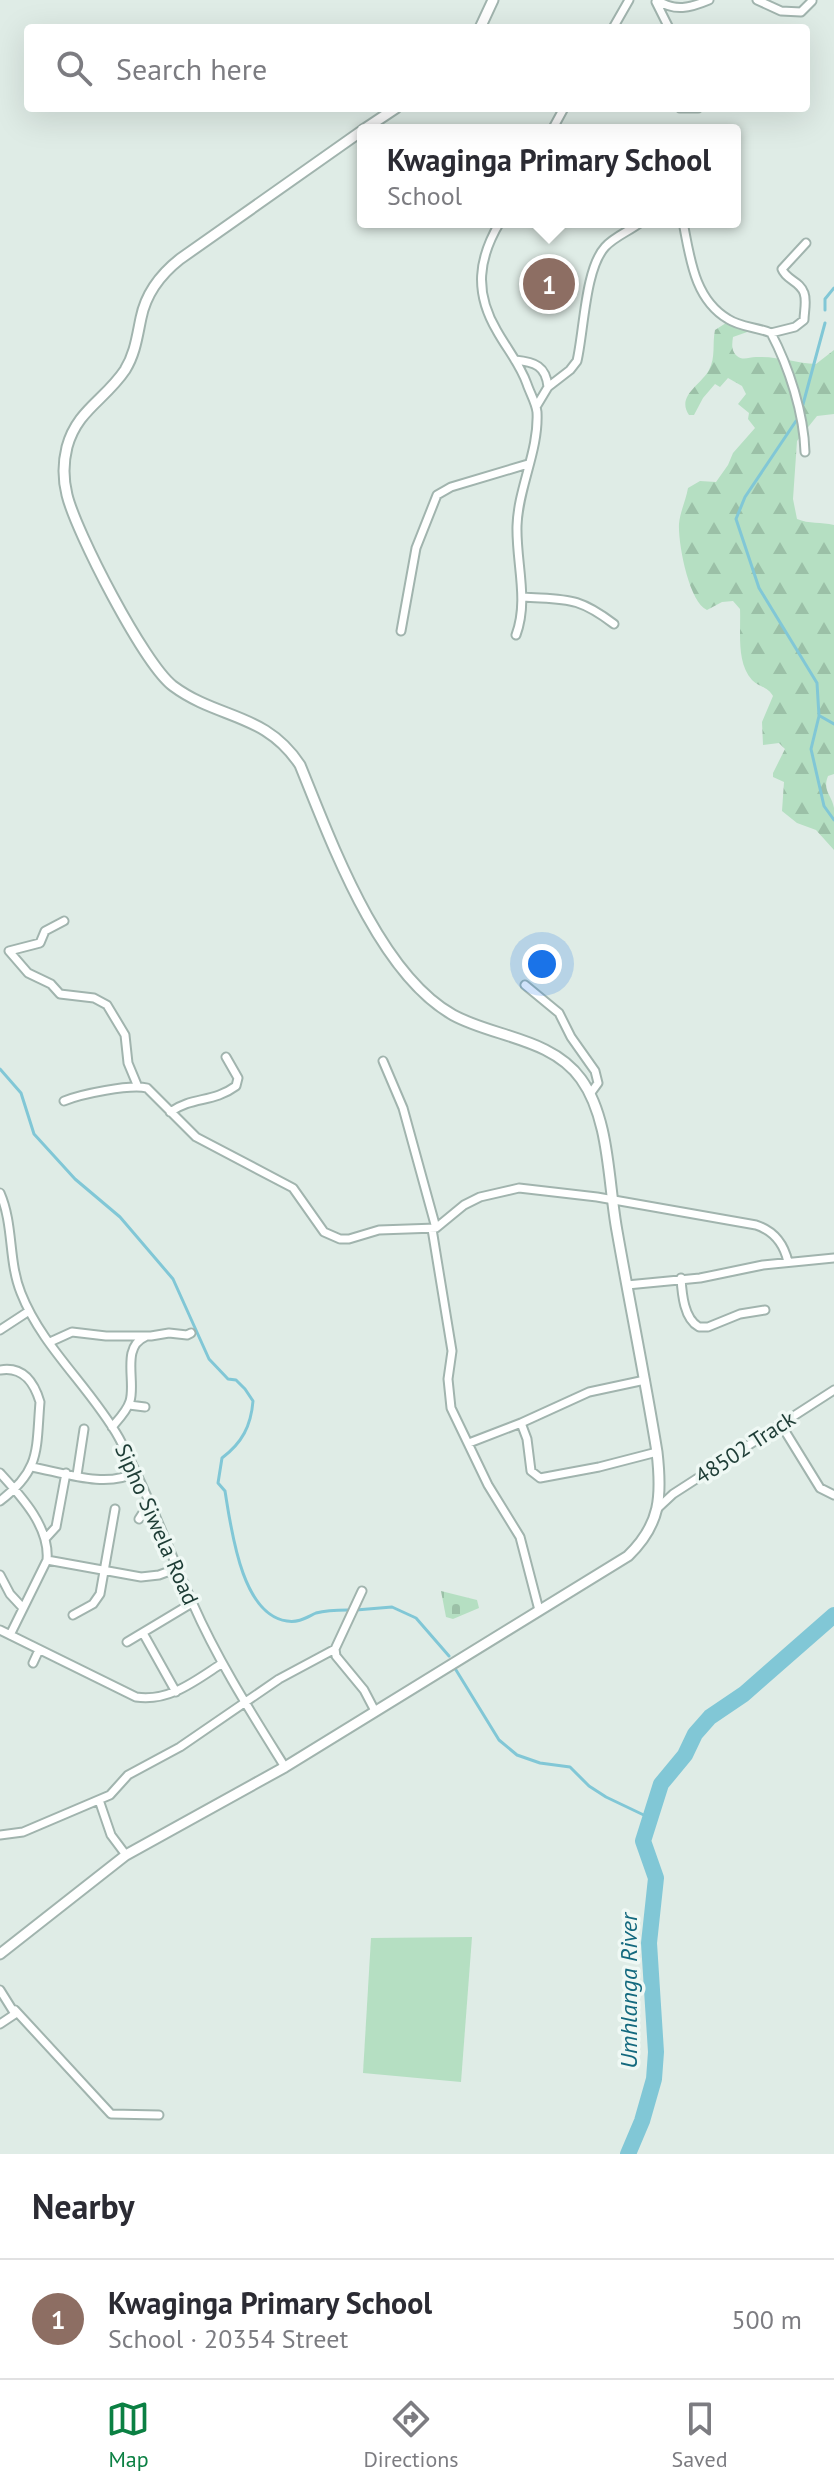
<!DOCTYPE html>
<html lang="en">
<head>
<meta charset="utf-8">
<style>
	:root { --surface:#fff; --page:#f2f2f3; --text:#2b2b33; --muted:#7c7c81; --line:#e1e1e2; --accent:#0b8043 }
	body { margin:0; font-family:"PT Sans",sans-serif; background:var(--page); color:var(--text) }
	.you { position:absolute; left:542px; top:964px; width:28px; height:28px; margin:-20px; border:6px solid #fff; border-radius:50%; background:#1a73e8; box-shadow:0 0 0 12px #1a73e833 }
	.badge { display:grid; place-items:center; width:52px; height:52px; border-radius:50%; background:var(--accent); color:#fff; font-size:26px; font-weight:700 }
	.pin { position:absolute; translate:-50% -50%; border:4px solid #fff; box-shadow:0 2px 8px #0006 }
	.popup { position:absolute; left:357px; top:124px; width:384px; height:104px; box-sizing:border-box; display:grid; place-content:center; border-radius:8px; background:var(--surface); filter:drop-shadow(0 2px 6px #0005); font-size:26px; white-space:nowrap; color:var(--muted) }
	.popup b { font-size:30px; color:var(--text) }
	.popup::after { content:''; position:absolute; left:50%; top:100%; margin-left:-16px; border:16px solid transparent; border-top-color:var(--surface) }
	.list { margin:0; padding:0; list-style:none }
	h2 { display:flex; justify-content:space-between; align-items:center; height:104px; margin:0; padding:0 32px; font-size:34px }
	h2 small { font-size:26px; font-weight:400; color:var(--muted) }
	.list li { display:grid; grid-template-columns:52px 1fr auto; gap:24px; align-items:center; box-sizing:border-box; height:120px; padding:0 32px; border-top:2px solid var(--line) }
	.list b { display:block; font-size:30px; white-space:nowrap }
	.list p { margin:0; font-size:26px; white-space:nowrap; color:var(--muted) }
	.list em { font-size:26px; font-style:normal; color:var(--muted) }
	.icon { flex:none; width:44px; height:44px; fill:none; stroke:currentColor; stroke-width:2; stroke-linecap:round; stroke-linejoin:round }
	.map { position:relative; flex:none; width:834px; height:2154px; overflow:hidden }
	.search { position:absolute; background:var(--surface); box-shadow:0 8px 32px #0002; left:24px; right:24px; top:24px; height:88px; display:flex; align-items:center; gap:20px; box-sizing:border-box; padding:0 28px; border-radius:8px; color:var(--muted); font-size:30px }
	.sheet { height:224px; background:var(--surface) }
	nav { display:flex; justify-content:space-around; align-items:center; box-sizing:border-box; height:112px; border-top:2px solid var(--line); background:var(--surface); font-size:22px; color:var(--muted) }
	nav a { display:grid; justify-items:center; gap:4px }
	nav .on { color:var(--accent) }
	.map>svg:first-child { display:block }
	.grass { fill:#b5dfc2 }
	.forest { fill:url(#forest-firs) }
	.cemetery { fill:url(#cemetery-stones) }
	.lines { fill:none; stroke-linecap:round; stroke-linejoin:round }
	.stream { stroke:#81c7d6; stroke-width:3 }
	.river { stroke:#81c7d6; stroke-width:16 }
	.minor-casing { stroke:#a1b4ae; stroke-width:11 }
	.tertiary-casing { stroke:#a1b4ae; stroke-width:13 }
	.minor { stroke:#fff; stroke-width:7 }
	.tertiary { stroke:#fff; stroke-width:9 }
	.labels { text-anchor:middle; stroke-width:7; stroke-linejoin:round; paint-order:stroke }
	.street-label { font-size:22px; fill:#1e3d36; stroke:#eff8f4 }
	.water-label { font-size:24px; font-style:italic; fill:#13697e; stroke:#eff8f4 }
</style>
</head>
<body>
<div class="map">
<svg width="834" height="2154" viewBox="0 0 834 2154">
	<defs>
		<pattern id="forest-firs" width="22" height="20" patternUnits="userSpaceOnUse" patternTransform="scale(2)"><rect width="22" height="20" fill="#b5dfc2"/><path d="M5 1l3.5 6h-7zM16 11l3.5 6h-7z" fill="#9bc0a7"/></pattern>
		<pattern id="cemetery-stones" width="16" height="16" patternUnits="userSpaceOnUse" patternTransform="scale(2)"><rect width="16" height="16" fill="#b5dfc2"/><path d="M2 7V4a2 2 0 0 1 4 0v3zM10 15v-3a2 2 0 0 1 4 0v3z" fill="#9bc0a7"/></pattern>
	</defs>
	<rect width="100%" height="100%" fill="#dfece6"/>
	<!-- grass -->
	<path class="grass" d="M472,1937L461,2082L363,2073L371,1938Z"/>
	<!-- forest -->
	<path class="forest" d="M726,323L749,328L750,331L733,337C732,344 731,351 737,356C743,361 749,357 756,357C777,356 796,363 816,364L834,350V414L817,416L797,441L793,499L797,519C809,524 821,522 834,525V774L828,776C822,791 832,795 834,808C834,821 834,837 834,850L816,830L797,823L782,811L784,782L773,777V773L785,749L779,743L763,745L762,722L773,696C768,687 759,687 752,680C736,662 741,631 740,609L733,601L722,602L707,610C689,602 678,544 679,524C680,512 686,500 688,488L700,481L716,482L728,465L733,453L755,428L748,419L749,413L738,404L746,394L742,386L728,378L720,387L715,384L703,398L694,415H689C676,396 701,385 709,370C716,357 712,344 715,330Z"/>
	<!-- cemetery -->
	<path class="cemetery" d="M441,1591L477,1600L479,1608L453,1619L446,1617Z"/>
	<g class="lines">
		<!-- stream -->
		<path class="stream" d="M825,310V299L834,288
			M802,408L825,323
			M796,421L745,497L736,519L759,588L817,683L819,716L811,749L824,806L834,820
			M820,716L834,724
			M0,1069L21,1093L34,1134L75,1179L120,1217L173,1279L209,1359L228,1379L236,1380L245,1389L253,1401C251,1426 242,1443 222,1458L218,1483L225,1491C231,1527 241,1615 287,1621C299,1623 307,1617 316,1613C327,1610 337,1610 348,1610
			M356,1610L392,1607L416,1618L449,1656
			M456,1670L499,1740L517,1755L540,1763L570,1767L589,1786L606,1797L650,1818"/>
		<!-- river -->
		<path class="river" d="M628,2154L642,2121L654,2079L656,2052L649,1943L656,1878L643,1841L661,1784L685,1755L695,1734L710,1717L744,1694L834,1615"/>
		<defs>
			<path id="minor" d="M657,0C675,12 690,8 709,0
				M757,0L781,11L801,12L812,1
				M656,2L669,28
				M613,28L629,0
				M680,108H698
				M552,130L564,108
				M500,222C478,259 474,292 497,331C507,349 520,364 527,384C530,393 536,403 537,412C539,451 518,488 517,526C516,563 529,600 516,635
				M683,222C690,257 694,299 728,319C740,327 757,327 771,333C789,367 804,414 805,452
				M771,333L795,327L804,320C804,312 807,301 804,293C800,281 786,280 782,269L806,243
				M515,360C535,362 546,366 548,387
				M536,407L548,387L570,370L577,361C584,331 585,269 605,247C615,236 630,231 641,222
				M523,597C567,600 577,596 614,624
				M401,631L416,548L437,495L451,487L528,464
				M64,921L45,931L40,943L9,951L28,973L51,984L60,994L94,998L107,1005L125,1035L128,1063L138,1087
				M525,985L559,1013L571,1037L595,1071L598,1083L590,1094
				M383,1061L403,1108L436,1228
				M64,1101C81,1094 130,1084 147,1088L196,1137L293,1188L324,1232L340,1239H349L379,1230L436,1228L464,1205L480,1197L519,1188L597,1197L756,1225C774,1231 784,1244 788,1262
				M170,1112C193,1096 213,1103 236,1086L238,1078L226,1057
				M0,1193C14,1225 8,1261 21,1293C42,1347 91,1388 119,1438C148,1492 168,1549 193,1604C218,1661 252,1714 285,1767
				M432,1229L452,1351L448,1379L451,1408L488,1485L520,1537L539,1610
				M681,1278C682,1294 684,1319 699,1327H708L740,1314L765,1310
				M627,1285L700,1278L763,1265L834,1258
				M0,1330L29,1311
				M50,1342L72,1332L106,1336H151L169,1333L187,1335L191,1333
				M0,1370C23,1366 34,1382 40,1402C36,1450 41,1470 0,1501
				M129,1405L145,1407
				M521,1423L527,1439L531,1471L540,1478L599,1467L657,1452
				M780,1423L820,1488L834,1495
				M112,1427C118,1420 127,1411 130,1401C136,1382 121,1347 145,1337
				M469,1443L521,1423L589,1392L645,1380
				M32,1467C64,1473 107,1489 136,1472
				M0,1473C21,1496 50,1527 47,1560L10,1635
				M77,1475L84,1429
				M658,1508L673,1494L834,1390
				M139,1519L150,1502
				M45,1539L56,1527L66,1473
				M47,1560L141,1577L159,1575L178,1568
				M0,1575L10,1594L23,1608
				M362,1591L335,1649L336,1656L364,1690L375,1711
				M73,1615L93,1604L100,1594L115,1509
				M0,1630L136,1697C169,1702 195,1681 221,1664
				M143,1633L176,1692
				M127,1642L192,1603
				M33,1663L39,1650
				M99,1800L111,1835L126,1855
				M0,1835L23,1832L110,1795L128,1775L180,1747L279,1679L335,1649
				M0,1990L15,2014L0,2024
				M15,2010L111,2114L159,2115"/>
			<path id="tertiary" d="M480,28L493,0
				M363,130L396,108
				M0,1954L126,1855L285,1767L628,1556C661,1524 662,1496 657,1452C645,1378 630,1305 617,1231C608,1183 610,1119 581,1079C552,1038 493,1037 453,1015C378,973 331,841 300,765C265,712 219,720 173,686C144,664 76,532 67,495C63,479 63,463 67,447C77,410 105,400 125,370C135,354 137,337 141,318C146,293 161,274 180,259L363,130"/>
		</defs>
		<!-- minor casing -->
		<use href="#minor" class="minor-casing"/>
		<!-- tertiary casing -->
		<use href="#tertiary" class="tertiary-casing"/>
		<!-- minor -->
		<use href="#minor" class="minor"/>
		<!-- tertiary -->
		<use href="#tertiary" class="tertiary"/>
	</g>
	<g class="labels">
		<!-- street labels -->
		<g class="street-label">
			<text transform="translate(745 1447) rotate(-33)" y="8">48502 Track</text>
			<text transform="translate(157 1524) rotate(66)" y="8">Sipho Siwela Road</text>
		</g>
		<!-- water labels -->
		<g class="water-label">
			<text transform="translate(629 1991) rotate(-90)" y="8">Umhlanga River</text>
		</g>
	</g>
</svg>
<div class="you"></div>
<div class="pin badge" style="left:549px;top:284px;background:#8d6e63">1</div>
<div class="popup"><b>Kwaginga Primary School</b>School</div>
<div class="search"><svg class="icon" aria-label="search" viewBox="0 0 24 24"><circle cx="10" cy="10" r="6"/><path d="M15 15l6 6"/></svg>Search here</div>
</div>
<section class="sheet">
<h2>Nearby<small></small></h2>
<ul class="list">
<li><span class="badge" style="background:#8d6e63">1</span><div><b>Kwaginga Primary School</b><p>School · 20354 Street</p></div><em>500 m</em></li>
</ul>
</section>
<nav>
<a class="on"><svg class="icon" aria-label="map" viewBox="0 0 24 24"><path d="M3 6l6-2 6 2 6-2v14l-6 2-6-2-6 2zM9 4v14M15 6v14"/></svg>Map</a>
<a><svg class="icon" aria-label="directions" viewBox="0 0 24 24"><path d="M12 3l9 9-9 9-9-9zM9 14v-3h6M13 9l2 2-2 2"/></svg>Directions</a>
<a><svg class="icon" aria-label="saved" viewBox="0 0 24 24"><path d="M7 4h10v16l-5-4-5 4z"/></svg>Saved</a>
</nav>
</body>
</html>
